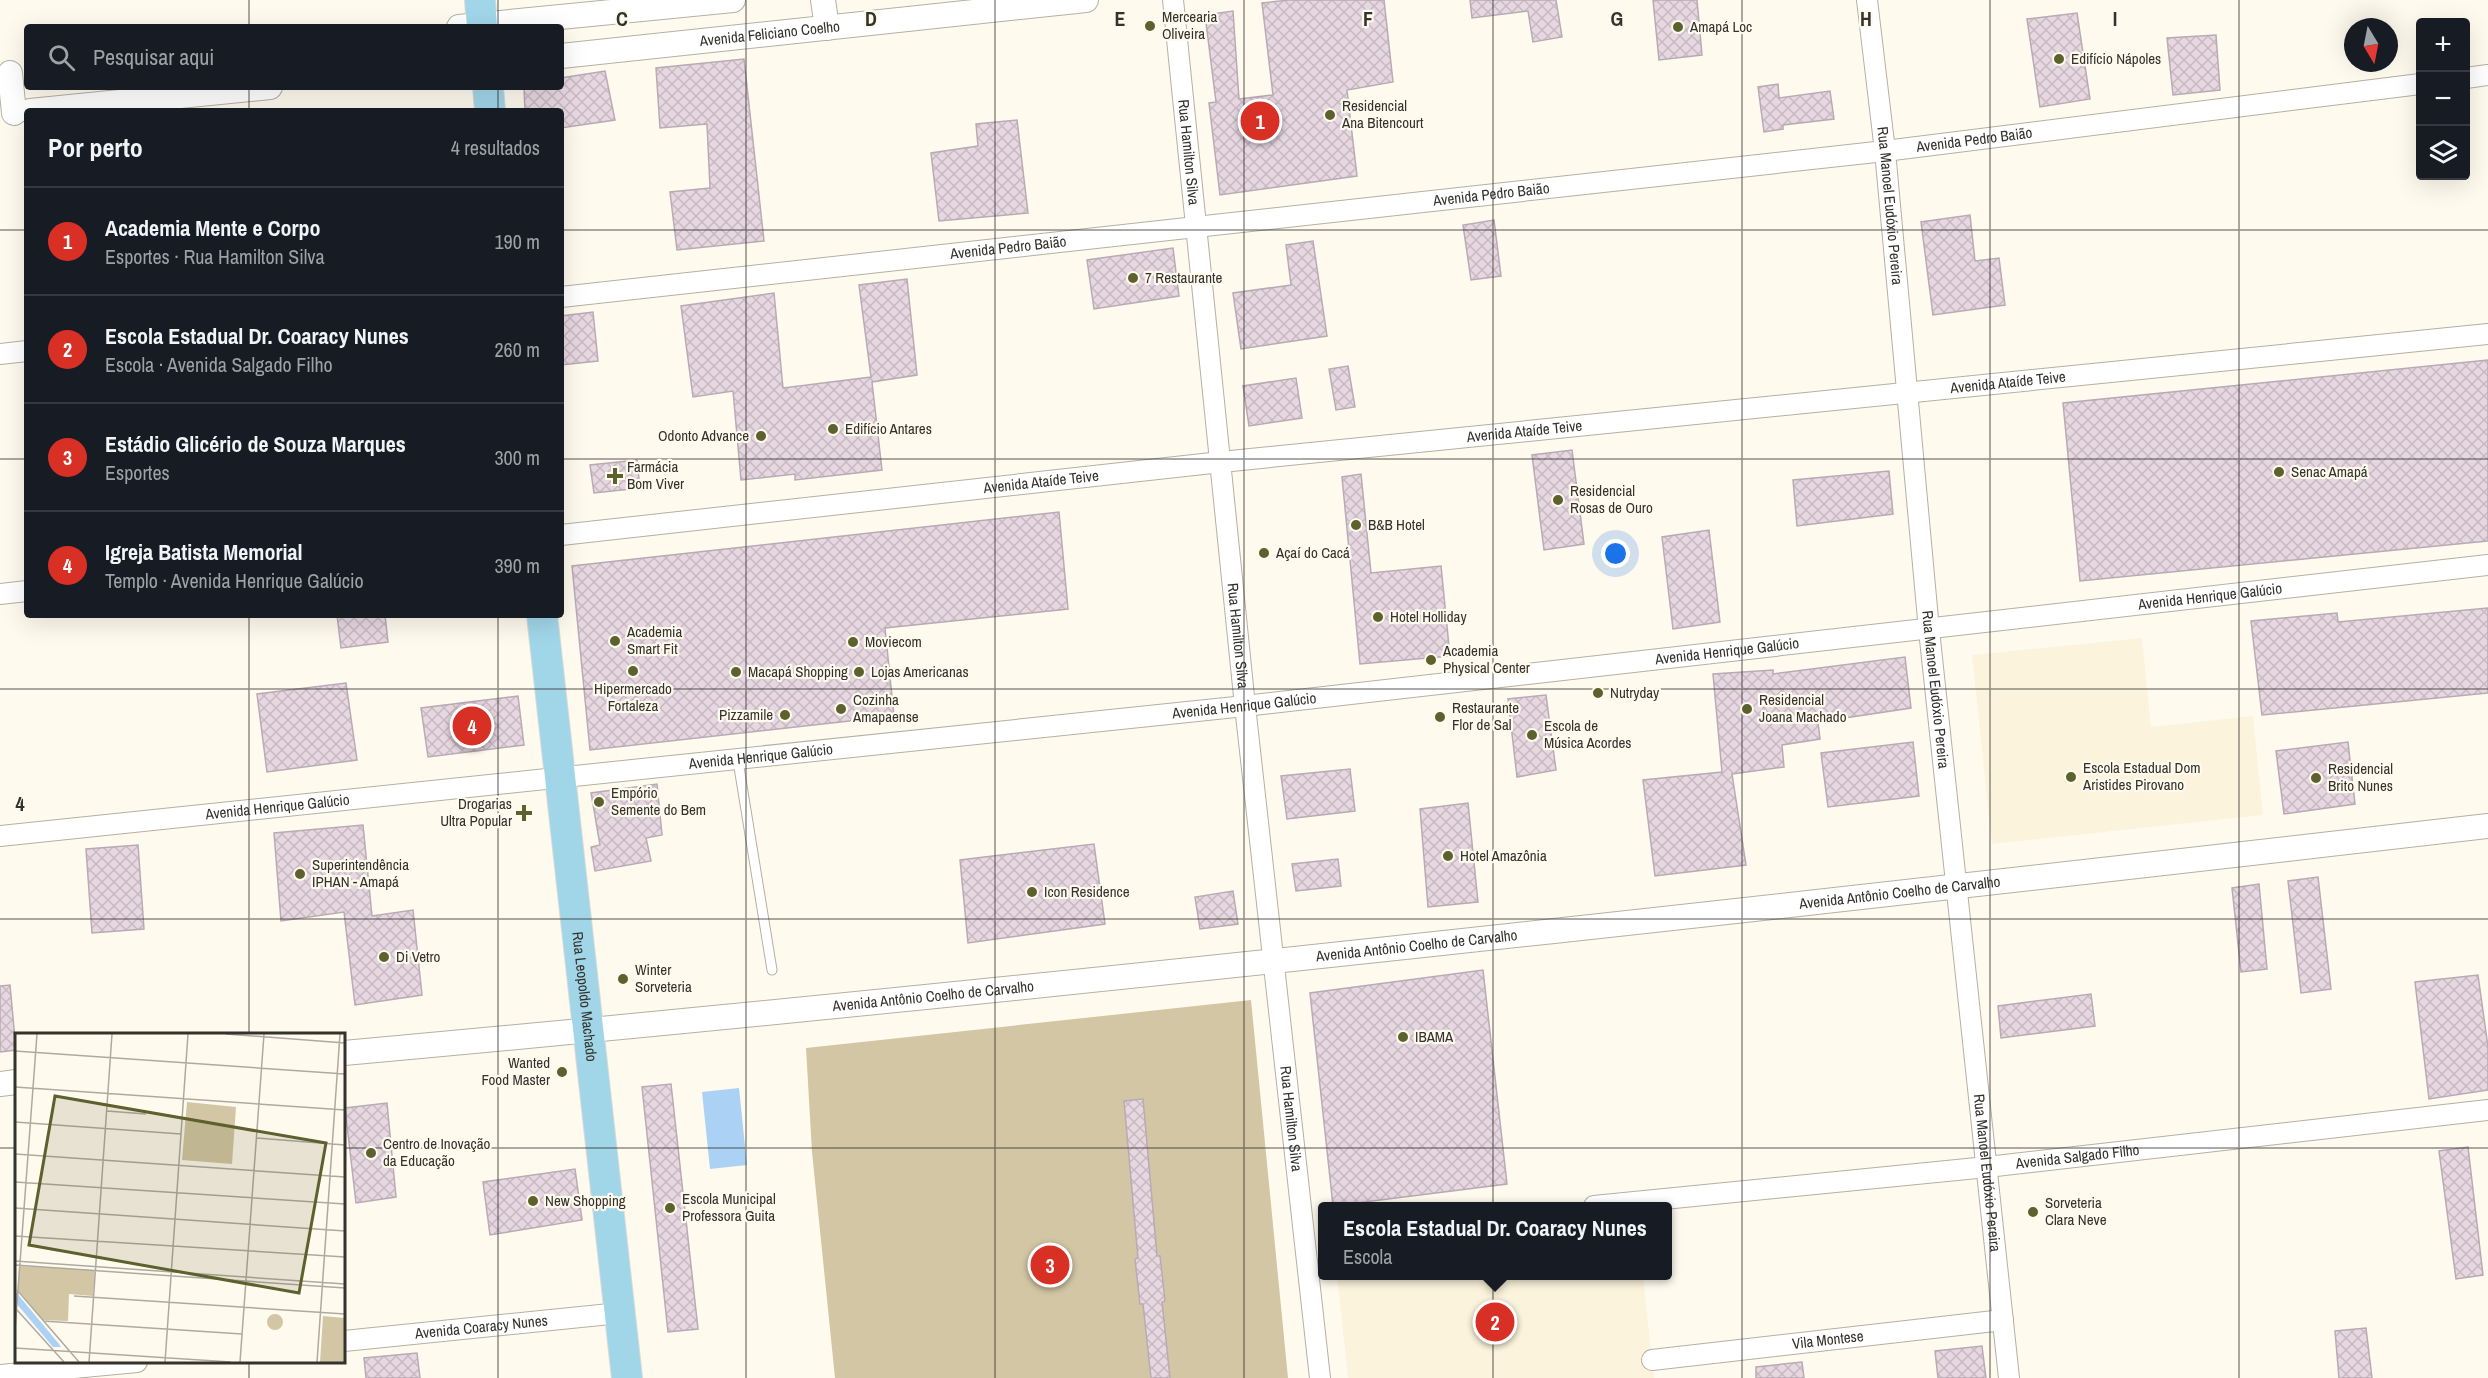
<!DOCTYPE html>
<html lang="pt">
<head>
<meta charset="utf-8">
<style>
	:root { --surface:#171b24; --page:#20242c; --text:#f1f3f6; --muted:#9ea1a6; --line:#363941; --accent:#d93025 }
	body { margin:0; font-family:"Archivo Narrow",sans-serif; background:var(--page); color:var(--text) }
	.controls { position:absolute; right:18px; top:18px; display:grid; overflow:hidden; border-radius:6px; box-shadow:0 6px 24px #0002 }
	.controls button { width:54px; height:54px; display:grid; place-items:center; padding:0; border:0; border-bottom:2px solid var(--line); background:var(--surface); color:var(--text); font:30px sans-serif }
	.compass { position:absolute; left:2344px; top:18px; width:54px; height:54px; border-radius:50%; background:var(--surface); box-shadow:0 6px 24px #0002; rotate:170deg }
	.you { position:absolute; left:1616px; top:554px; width:21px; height:21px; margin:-15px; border:4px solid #fff; border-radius:50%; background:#1a73e8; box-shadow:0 0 0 9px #1a73e833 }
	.badge { display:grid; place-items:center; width:39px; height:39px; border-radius:50%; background:var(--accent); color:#fff; font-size:20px; font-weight:700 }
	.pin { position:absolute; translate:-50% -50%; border:3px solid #fff; box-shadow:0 2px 6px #0006 }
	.popup { position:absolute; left:1318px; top:1202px; width:354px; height:78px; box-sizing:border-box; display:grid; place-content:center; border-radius:6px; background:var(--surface); filter:drop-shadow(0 2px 4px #0005); font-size:20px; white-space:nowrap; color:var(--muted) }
	.popup b { font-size:22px; color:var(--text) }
	.popup::after { content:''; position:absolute; left:50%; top:100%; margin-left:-12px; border:12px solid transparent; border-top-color:var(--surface) }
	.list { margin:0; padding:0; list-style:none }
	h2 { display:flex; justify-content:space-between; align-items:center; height:78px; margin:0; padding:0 24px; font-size:26px }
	h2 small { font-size:20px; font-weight:400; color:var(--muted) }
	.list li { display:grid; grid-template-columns:39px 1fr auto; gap:18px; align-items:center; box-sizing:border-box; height:108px; padding:0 24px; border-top:2px solid var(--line) }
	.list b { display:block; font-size:22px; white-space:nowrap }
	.list p { margin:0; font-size:20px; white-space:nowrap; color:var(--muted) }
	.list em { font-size:20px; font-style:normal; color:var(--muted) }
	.icon { flex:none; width:33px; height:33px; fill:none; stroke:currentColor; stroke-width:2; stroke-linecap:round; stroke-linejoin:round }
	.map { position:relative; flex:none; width:2488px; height:1378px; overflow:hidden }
	.search { position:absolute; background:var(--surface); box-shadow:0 6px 24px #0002; left:24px; top:24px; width:540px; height:66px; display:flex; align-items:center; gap:15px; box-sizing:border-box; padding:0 21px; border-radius:6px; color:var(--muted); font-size:22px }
	.panel { position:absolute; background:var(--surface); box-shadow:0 6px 24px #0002; left:24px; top:108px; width:540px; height:510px; border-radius:6px }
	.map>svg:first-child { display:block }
	.built { fill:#fbf3db }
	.grass { fill:#d2c6a4 }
	.water { fill:#abd2f5 }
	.building { fill:url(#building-cross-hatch); stroke:#b9aab4; stroke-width:1.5 }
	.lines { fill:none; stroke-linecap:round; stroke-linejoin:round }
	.service-casing { stroke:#b5b0a1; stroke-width:11 }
	.minor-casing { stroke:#b5b0a1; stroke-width:22 }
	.tertiary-casing { stroke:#b5b0a1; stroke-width:26 }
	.primary-casing { stroke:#dadad9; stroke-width:32 }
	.service { stroke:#fff; stroke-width:9 }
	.minor { stroke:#fff; stroke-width:20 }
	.tertiary { stroke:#fff; stroke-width:24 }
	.primary { stroke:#a1d6e9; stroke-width:30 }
	.grid { fill:none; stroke:#34322c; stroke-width:1.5; stroke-opacity:0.55 }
	.poi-dot { fill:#5c612e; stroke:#fffaee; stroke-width:2 }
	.labels { text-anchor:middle; stroke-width:4.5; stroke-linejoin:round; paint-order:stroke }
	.poi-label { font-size:15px; fill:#34322c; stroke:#fffaee; text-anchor:start }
	.street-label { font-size:15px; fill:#34322c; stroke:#fffaee }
	.inset-road { fill:none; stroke:#aeaaa0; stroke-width:1.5 }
	.view { fill:#5c612e; fill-opacity:0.15; stroke:#5c612e; stroke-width:3 }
	.inset-edge { fill:none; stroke:#34322c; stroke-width:3 }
	.grid-label { font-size:20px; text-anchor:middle; font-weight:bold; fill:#34322c; stroke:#fffaee; stroke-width:4.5; stroke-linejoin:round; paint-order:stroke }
</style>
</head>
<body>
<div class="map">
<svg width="2488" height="1378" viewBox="0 0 2488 1378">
	<defs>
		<pattern id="building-cross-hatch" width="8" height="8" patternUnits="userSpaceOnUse" patternTransform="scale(1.5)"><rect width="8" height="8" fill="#e7d7e1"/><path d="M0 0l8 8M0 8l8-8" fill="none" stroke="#c7b9c1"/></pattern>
	</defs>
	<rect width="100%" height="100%" fill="#fffaee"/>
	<!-- built -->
	<path class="built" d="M2142,638L2151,727L2253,716L2263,815L1992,844L1972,655Z
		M1337,1276H1643L1654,1378H1348Z"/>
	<!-- grass -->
	<path class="grass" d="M1251,1000L1288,1378H835L812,1152L806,1048Z"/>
	<!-- water -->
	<path class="water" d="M739,1088L747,1165L710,1169L702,1092Z"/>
	<!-- building -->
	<path class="building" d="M1289,0H1384L1393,82L1347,90L1357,176L1220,195L1209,103L1216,102L1205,15L1233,11L1239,99L1273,95L1262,3Z
		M1470,0H1556L1562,37L1533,42L1528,11L1472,18Z
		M1653,0H1697L1702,55L1659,60Z
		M2077,13L2090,99L2040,107L2027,19Z
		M2216,35L2220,90L2173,95L2167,38Z
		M744,59L764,241L677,250L670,192L710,188L707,124L660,128L656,68Z
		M605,71L615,120L561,128V111H525L524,87H561V78Z
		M1778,84L1779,98L1830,91L1834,119L1783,125V129L1764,132L1758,87Z
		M1017,120L1028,213L939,221L931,153L978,146L976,124Z
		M1970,215L1975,261L1999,258L2005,305L1933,315L1921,222Z
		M1494,220L1501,276L1471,280L1463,225Z
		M1313,241L1327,336L1241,349L1233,293L1291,285L1286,245Z
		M1173,248L1179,296L1094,309L1087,260Z
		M907,279L917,375L872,382L882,470L795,480V474L741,480L733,391L693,397L681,306L774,293L783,388L871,377L859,285Z
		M593,312L598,361L561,365V316Z
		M2488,360V541L2080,581L2063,403Z
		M1348,366L1355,407L1336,410L1329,369Z
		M1296,378L1302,418L1249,426L1243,386Z
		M1572,450L1584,544L1544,550L1532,455Z
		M637,460L640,488L594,493L590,465Z
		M1889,471L1893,514L1797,526L1793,480Z
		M1361,474L1371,573L1441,566L1450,656L1360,664L1342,477Z
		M1059,512L1068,609L885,628L894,716L590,750L572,566Z
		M1709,530L1720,622L1673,629L1662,537Z
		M2488,608V693L2262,715L2251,621L2337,613L2338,622Z
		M337,615H385L388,642L341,648Z
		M1905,657L1911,708L1818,722L1820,739L1782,745L1784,767L1732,774L1746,865L1655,876L1643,780L1722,772L1713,674L1773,670V674Z
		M346,683L357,760L267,772L257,694Z
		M1546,695L1556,770L1517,777L1508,699Z
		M518,696L524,745L428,757L421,708Z
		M1913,742L1919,796L1828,807L1821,753Z
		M2348,742L2355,804L2284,814L2276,751Z
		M1350,769L1355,811L1287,819L1281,776Z
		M657,784L662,835L646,838L651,861L595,871L591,847L600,845L591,793Z
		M1468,803L1478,902L1428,907L1420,809Z
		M363,825L372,916L413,910L422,995L355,1005L344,912L281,921L274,833Z
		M1094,844L1105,924L968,943L960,860Z
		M138,845L144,929L92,933L86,849Z
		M1338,859L1341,886L1296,891L1292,864Z
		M2318,877L2331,989L2301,993L2288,881Z
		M2259,884L2267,969L2241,972L2232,888Z
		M1233,891L1238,924L1200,929L1195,897Z
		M1483,970L1507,1184L1333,1206L1310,993Z
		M2478,975L2488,1047V1090L2429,1099L2415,982Z
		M10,985L16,1050L0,1052V986Z
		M2091,994L2095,1026L2001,1038L1998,1006Z
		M671,1084L698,1329L668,1332L642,1087Z
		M1143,1099L1157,1256H1160L1165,1301L1162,1302L1170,1378H1151L1143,1304H1140L1135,1259L1138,1258L1124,1101Z
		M387,1103L396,1197L356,1203L345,1108Z
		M2468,1147L2483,1275L2456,1279L2439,1151Z
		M575,1169L582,1220L490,1235L483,1182Z
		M2366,1328L2372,1378H2339L2335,1331Z
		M1982,1346L1986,1378H1938L1935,1351Z
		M417,1353L420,1378H366L364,1358Z
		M1802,1362L1804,1378H1756V1367Z"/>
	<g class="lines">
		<defs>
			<path id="service" d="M738,761L772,970"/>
			<g id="minor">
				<path id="s1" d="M1173,0L1245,706L1320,1378"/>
				<path id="s2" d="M1867,0L1885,151L1929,630L2009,1378"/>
				<path d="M2466,78L2488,75"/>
				<path id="s3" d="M561,297L1885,151L2420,84"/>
				<path d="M0,354L27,351"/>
				<path id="s4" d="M561,535L1221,462L2488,334"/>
				<path d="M0,594L27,591"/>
				<path id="s5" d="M0,836L1245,706L2488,565"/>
				<path id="s6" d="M1594,1206L1987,1167L2488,1110"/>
				<path id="s7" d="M344,1341L620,1313"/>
				<path id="s8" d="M1652,1360L2003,1320"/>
				<path d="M0,1375L137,1362"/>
			</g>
			<g id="tertiary">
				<path d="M823,0L827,28"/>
				<path d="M459,27L733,0"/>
				<path id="s9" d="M561,56L1086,0"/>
				<path d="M10,73L14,113"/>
				<path d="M30,111L270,87"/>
				<path id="s10" d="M344,1053C1059,988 1774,908 2488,826"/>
				<path d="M0,1084L16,1082"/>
			</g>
			<g id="primary">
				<path d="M480,0L482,27"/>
				<path d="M488,87L490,111"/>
				<path id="s11" d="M542,615L627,1378"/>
			</g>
		</defs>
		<!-- service casing -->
		<use href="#service" class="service-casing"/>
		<!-- minor casing -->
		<use href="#minor" class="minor-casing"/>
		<!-- tertiary casing -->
		<use href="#tertiary" class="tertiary-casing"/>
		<!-- primary casing -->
		<use href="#primary" class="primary-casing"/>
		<!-- service -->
		<use href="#service" class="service"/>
		<!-- minor -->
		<use href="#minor" class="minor"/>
		<!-- tertiary -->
		<use href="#tertiary" class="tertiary"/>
		<!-- primary -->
		<use href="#primary" class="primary"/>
	</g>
	<!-- grid -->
	<path class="grid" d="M249,0V27M498,0V27M746,0V1378M995,0V1378M1244,0V1378M1493,0V1378M1742,0V1378M1990,0V1378M2239,0V1378M249,87V111M498,87V111M0,230H27M561,230H2488M0,459H27M561,459H2488M249,615V1034M498,615V1378M0,689H2488M0,919H2488M0,1148H16M344,1148H2488M249,1362V1378"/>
	<!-- markers -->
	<g class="poi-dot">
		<circle cx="1150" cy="26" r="6"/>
		<circle cx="1678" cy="27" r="6"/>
		<circle cx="2059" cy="59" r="6"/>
		<circle cx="1330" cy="115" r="6"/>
		<circle cx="1133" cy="278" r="6"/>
		<circle cx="833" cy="429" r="6"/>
		<circle cx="761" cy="436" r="6"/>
		<circle cx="2279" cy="472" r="6"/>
		<path d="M612 467h6v6h6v6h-6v6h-6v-6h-6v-6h6z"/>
		<circle cx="1558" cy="500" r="6"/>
		<circle cx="1356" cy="525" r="6"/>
		<circle cx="1264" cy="553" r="6"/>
		<circle cx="1378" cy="617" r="6"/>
		<circle cx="615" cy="641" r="6"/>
		<circle cx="853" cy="642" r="6"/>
		<circle cx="1431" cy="660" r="6"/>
		<circle cx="633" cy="671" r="6"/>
		<circle cx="736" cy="672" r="6"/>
		<circle cx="859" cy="672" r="6"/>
		<circle cx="1598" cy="693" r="6"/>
		<circle cx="841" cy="709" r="6"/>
		<circle cx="1747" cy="709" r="6"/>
		<circle cx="785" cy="715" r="6"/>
		<circle cx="1440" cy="717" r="6"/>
		<circle cx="1532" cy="735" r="6"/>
		<circle cx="2071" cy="777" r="6"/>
		<circle cx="2316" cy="778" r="6"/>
		<circle cx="599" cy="802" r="6"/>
		<path d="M521 804h6v6h6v6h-6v6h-6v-6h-6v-6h6z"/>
		<circle cx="1448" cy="856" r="6"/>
		<circle cx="300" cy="874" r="6"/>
		<circle cx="1032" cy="892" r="6"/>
		<circle cx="384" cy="957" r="6"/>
		<circle cx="623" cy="979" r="6"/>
		<circle cx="1403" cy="1037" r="6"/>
		<circle cx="562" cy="1072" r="6"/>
		<circle cx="371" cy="1153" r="6"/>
		<circle cx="533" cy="1201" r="6"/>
		<circle cx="670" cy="1208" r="6"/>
		<circle cx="2033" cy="1212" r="6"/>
	</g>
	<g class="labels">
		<!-- poi labels -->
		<g class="poi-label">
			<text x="1162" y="22">Mercearia<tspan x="1162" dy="17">Oliveira</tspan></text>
			<text x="1690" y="32">Amapá Loc</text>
			<text x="2071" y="64">Edifício Nápoles</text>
			<text x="1342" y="111">Residencial<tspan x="1342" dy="17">Ana Bitencourt</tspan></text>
			<text x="1145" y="283">7 Restaurante</text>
			<text x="845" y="434">Edifício Antares</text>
			<text x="749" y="441" text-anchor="end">Odonto Advance</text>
			<text x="627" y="472">Farmácia<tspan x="627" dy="17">Bom Viver</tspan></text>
			<text x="2291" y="477">Senac Amapá</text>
			<text x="1570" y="496">Residencial<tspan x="1570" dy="17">Rosas de Ouro</tspan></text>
			<text x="1368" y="530">B&amp;B Hotel</text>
			<text x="1276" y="558">Açaí do Cacá</text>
			<text x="1390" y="622">Hotel Holliday</text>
			<text x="627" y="637">Academia<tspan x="627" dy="17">Smart Fit</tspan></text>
			<text x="865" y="647">Moviecom</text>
			<text x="1443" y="656">Academia<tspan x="1443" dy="17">Physical Center</tspan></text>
			<text x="748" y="677">Macapá Shopping</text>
			<text x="871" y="677">Lojas Americanas</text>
			<text x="633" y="694" text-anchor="middle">Hipermercado<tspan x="633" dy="17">Fortaleza</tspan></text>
			<text x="1610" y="698">Nutryday</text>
			<text x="853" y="705">Cozinha<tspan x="853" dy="17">Amapaense</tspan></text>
			<text x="1759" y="705">Residencial<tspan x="1759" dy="17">Joana Machado</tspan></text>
			<text x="1452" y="713">Restaurante<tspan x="1452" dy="17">Flor de Sal</tspan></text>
			<text x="773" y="720" text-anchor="end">Pizzamile</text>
			<text x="1544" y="731">Escola de<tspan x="1544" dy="17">Música Acordes</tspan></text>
			<text x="2083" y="773">Escola Estadual Dom<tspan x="2083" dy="17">Aristides Pirovano</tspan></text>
			<text x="2328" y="774">Residencial<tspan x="2328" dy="17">Brito Nunes</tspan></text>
			<text x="611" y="798">Empório<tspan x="611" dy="17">Semente do Bem</tspan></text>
			<text x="512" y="809" text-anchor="end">Drogarias<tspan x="512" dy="17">Ultra Popular</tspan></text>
			<text x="1460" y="861">Hotel Amazônia</text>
			<text x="312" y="870">Superintendência<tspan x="312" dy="17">IPHAN - Amapá</tspan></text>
			<text x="1044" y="897">Icon Residence</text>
			<text x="396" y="962">Di Vetro</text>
			<text x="635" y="975">Winter<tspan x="635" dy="17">Sorveteria</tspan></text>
			<text x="1415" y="1042">IBAMA</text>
			<text x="550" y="1068" text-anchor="end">Wanted<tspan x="550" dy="17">Food Master</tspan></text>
			<text x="383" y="1149">Centro de Inovação<tspan x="383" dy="17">da Educação</tspan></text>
			<text x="682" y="1204">Escola Municipal<tspan x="682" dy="17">Professora Guita</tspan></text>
			<text x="545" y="1206">New Shopping</text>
			<text x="2045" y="1208">Sorveteria<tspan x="2045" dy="17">Clara Neve</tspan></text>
		</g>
		<!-- street labels -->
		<g class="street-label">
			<text dy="5" stroke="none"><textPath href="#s9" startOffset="210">Avenida Feliciano Coelho</textPath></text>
			<text dy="5" stroke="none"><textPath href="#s3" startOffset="1422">Avenida Pedro Baião</textPath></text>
			<text dy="5" stroke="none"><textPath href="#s1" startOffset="153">Rua Hamilton Silva</textPath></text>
			<text dy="5" stroke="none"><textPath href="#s3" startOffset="936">Avenida Pedro Baião</textPath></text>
			<text dy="5" stroke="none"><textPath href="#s2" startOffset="207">Rua Manoel Eudóxio Pereira</textPath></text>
			<text dy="5" stroke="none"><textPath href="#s3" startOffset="450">Avenida Pedro Baião</textPath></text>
			<text dy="5" stroke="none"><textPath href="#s4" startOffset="1455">Avenida Ataíde Teive</textPath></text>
			<text dy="5" stroke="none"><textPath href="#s4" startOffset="969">Avenida Ataíde Teive</textPath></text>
			<text dy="5" stroke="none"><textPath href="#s4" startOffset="483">Avenida Ataíde Teive</textPath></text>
			<text dy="5" stroke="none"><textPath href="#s5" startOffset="2223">Avenida Henrique Galúcio</textPath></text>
			<text dy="5" stroke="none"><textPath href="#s1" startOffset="639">Rua Hamilton Silva</textPath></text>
			<text dy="5" stroke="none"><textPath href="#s5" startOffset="1737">Avenida Henrique Galúcio</textPath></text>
			<text dy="5" stroke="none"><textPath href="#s2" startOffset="693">Rua Manoel Eudóxio Pereira</textPath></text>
			<text dy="5" stroke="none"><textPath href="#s5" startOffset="1251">Avenida Henrique Galúcio</textPath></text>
			<text dy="5" stroke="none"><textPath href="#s5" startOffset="765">Avenida Henrique Galúcio</textPath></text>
			<text dy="5" stroke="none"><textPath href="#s5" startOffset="279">Avenida Henrique Galúcio</textPath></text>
			<text dy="5" stroke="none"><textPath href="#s10" startOffset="1564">Avenida Antônio Coelho de Carvalho</textPath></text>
			<text dy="5" stroke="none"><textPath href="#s10" startOffset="1078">Avenida Antônio Coelho de Carvalho</textPath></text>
			<text dy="5" stroke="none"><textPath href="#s10" startOffset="592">Avenida Antônio Coelho de Carvalho</textPath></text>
			<text dy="5" stroke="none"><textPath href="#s11" startOffset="384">Rua Leopoldo Machado</textPath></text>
			<text dy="5" stroke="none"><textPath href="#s1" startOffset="1125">Rua Hamilton Silva</textPath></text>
			<text dy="5" stroke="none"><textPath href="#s6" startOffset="486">Avenida Salgado Filho</textPath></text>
			<text dy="5" stroke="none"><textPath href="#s2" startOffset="1179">Rua Manoel Eudóxio Pereira</textPath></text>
			<text dy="5" stroke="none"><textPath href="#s7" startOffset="138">Avenida Coaracy Nunes</textPath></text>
			<text dy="5" stroke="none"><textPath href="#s8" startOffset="177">Vila Montese</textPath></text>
		</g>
	</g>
	<!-- overview -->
	<g transform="translate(15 1033)">
		<rect width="330" height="330" fill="#fffaee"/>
		<path d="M172,69L221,74L217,131L167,127ZM252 289a8 8 0 1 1 16 0a8 8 0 1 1-16 0Z" fill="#d2c6a4"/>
		<path d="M4,233L80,237L78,263L54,261L53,288L28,287L3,257ZM308,283L330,285V329H305Z" fill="#d2c6a4"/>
		<path d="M0,258L44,311L46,314H38L1,270Z" fill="#abd2f5"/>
		<path class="inset-road" d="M211,1L330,10M0,18L330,41M0,54L330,77M92,78L131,81M0,89L166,101M242,105L330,112M0,121L330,144M0,149L330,171M0,175L330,198M0,203L330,224M0,228L330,251M0,232L330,255M2,257L64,329M59,263L330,281M2,277L49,329M28,288L227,301M0,297L22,1M0,315L216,329M74,329L97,1M150,329L173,1M225,329L249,1M302,329L325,1"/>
		<path class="view" d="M40,63L311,110L284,260L14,212Z"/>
		<rect width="330" height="330" class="inset-edge"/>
	</g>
	<g class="grid-label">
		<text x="622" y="26">C</text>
		<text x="871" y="26">D</text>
		<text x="1120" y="26">E</text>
		<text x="1368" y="26">F</text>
		<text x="1617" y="26">G</text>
		<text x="1866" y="26">H</text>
		<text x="2115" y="26">I</text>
		<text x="20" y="811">4</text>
	</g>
</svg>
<div class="controls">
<button>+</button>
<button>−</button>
<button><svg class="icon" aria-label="layers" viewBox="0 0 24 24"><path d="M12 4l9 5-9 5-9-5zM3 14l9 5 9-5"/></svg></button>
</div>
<svg class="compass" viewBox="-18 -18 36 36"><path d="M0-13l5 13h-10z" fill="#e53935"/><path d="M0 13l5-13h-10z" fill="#9ea1a6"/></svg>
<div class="you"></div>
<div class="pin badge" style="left:1260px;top:121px">1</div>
<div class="pin badge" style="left:1495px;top:1322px">2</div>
<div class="popup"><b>Escola Estadual Dr. Coaracy Nunes</b>Escola</div>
<div class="pin badge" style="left:1050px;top:1265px">3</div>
<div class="pin badge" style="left:472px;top:726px">4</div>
<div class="search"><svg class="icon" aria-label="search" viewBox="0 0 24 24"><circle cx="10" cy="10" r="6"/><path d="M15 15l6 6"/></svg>Pesquisar aqui</div>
<section class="panel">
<h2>Por perto<small>4 resultados</small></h2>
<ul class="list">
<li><span class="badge">1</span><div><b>Academia Mente e Corpo</b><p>Esportes · Rua Hamilton Silva</p></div><em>190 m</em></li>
<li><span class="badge">2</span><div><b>Escola Estadual Dr. Coaracy Nunes</b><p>Escola · Avenida Salgado Filho</p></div><em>260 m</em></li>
<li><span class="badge">3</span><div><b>Estádio Glicério de Souza Marques</b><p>Esportes</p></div><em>300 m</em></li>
<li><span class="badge">4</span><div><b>Igreja Batista Memorial</b><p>Templo · Avenida Henrique Galúcio</p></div><em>390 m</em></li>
</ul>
</section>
</div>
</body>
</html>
